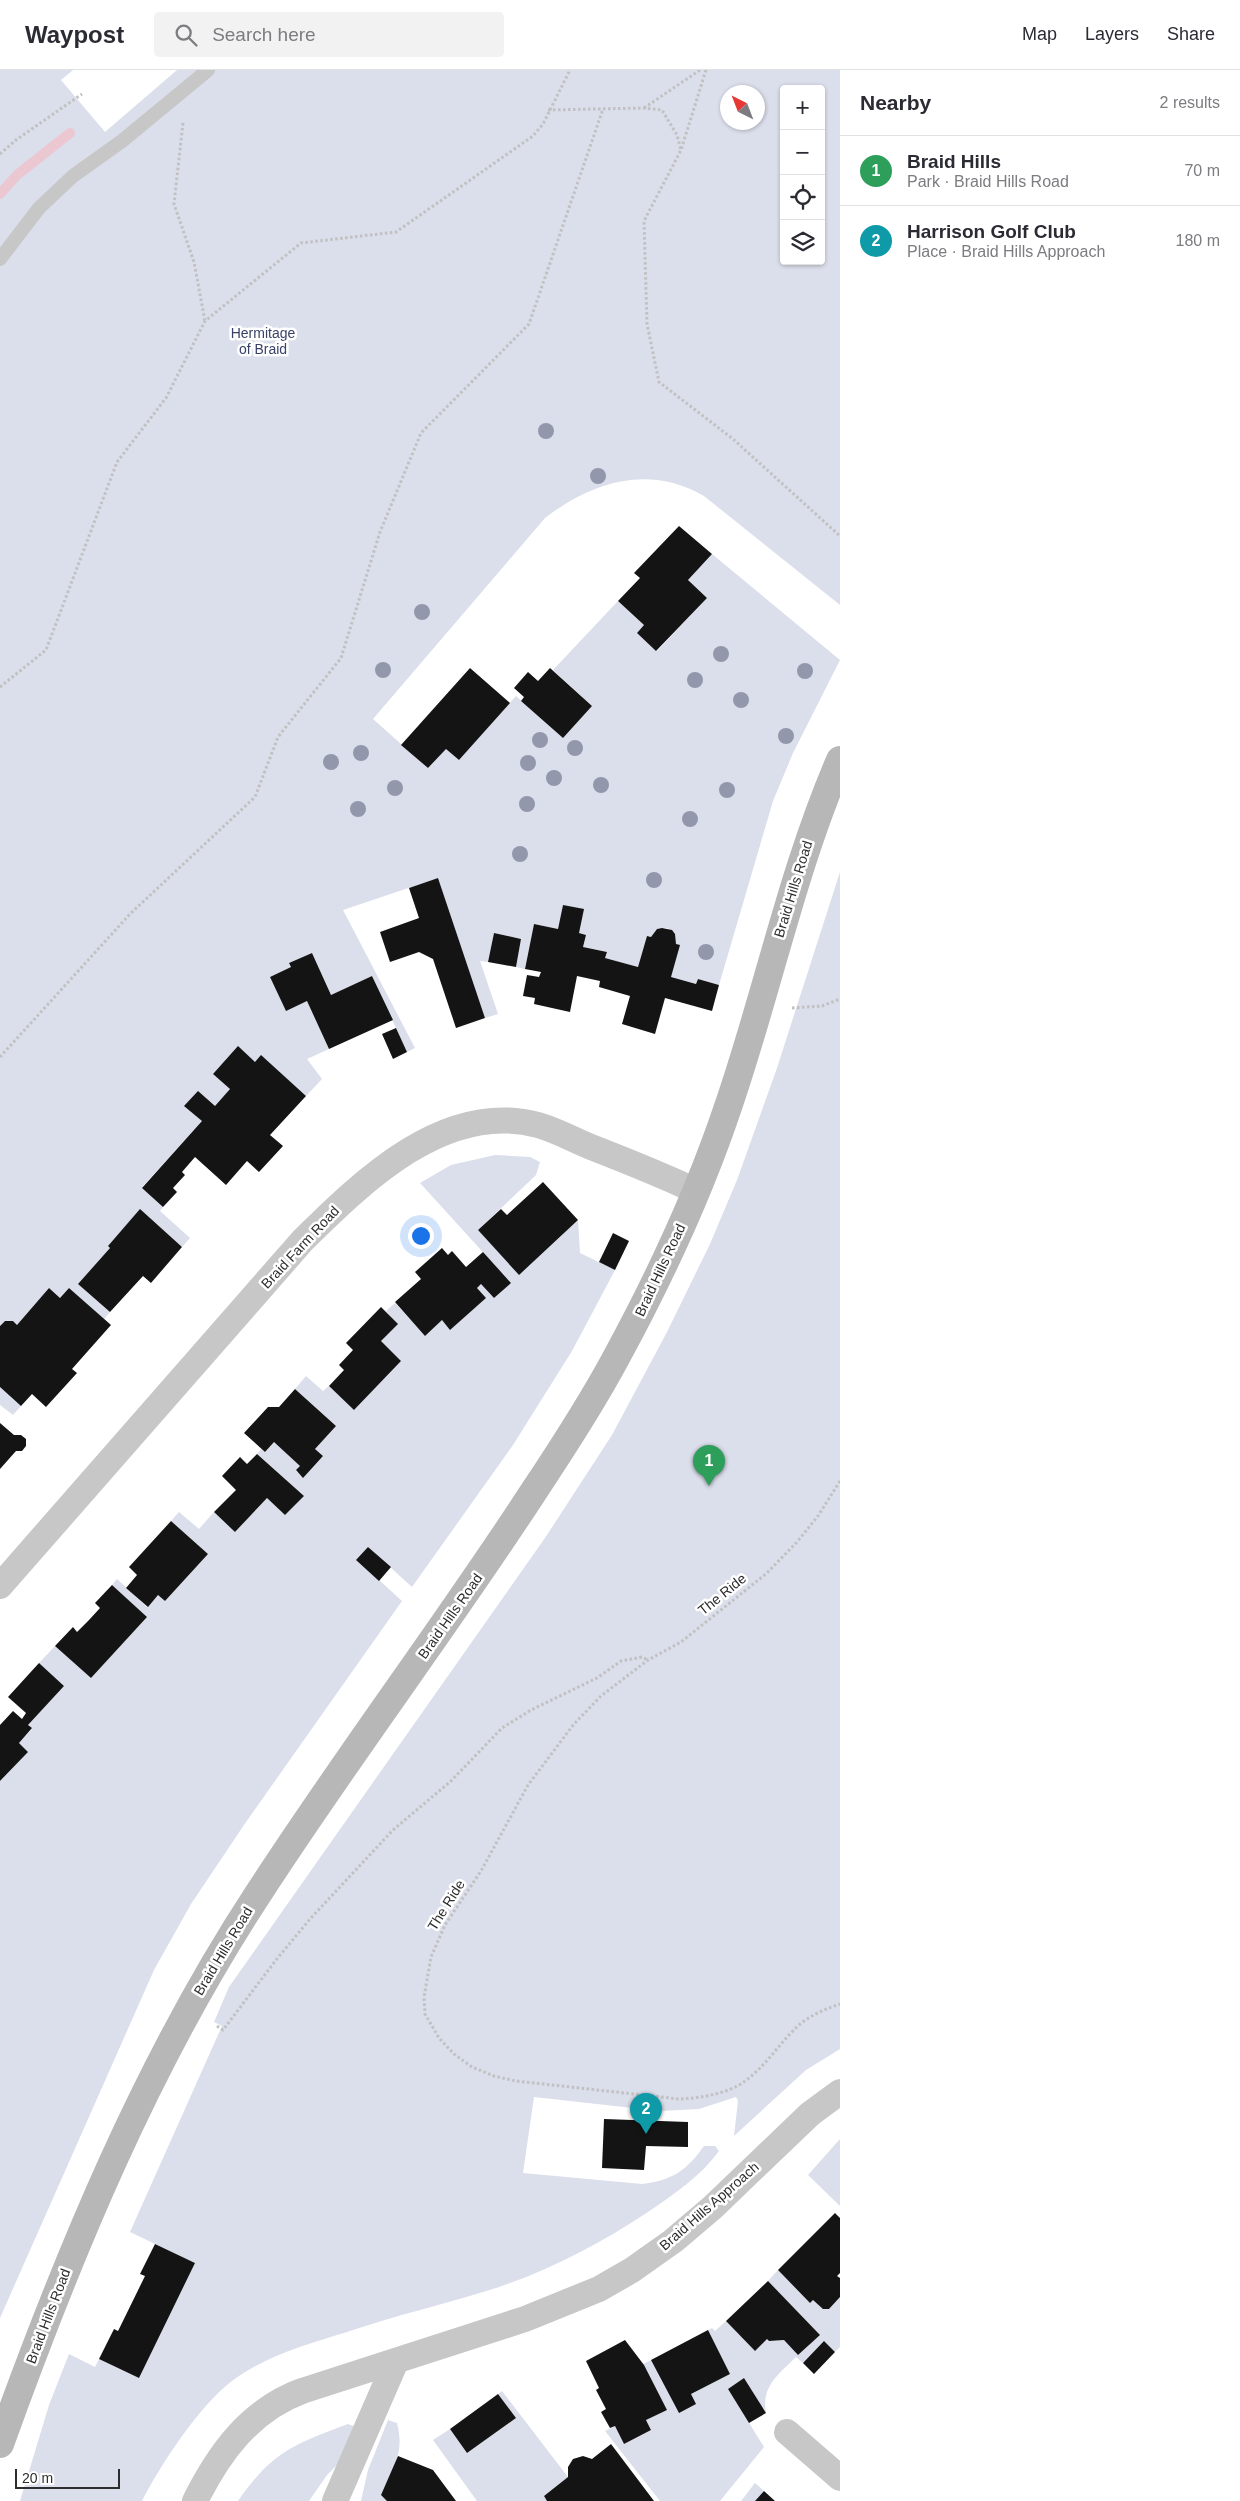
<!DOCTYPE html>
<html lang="en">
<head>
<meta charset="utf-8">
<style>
	:root { --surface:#fff; --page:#f2f2f3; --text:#2b2b33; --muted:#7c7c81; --line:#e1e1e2; --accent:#2e7e46 }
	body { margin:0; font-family:Arial,sans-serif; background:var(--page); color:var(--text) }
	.controls { position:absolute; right:15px; top:15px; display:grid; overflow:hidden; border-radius:5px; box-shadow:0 1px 4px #0004 }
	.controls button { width:45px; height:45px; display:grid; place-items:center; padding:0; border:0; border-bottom:1px solid var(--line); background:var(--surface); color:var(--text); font:25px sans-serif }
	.compass { position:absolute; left:720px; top:15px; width:45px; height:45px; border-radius:50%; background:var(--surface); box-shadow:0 1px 4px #0004; rotate:318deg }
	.scale { position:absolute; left:15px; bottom:12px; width:105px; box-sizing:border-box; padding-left:5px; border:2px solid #2d2d2d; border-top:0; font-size:14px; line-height:18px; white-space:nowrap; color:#2d2d2d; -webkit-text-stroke:4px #fff; paint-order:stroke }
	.you { position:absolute; left:420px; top:1165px; width:18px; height:18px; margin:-12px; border:4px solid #fff; border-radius:50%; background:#1a73e8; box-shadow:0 0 0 8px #1a73e833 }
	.badge { display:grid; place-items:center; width:32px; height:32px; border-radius:50%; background:var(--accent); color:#fff; font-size:16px; font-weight:700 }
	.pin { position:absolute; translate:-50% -41px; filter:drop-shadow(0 1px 2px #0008) }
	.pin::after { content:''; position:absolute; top:26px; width:18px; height:15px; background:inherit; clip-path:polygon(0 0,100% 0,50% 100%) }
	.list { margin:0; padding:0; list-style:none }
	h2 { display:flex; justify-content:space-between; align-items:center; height:65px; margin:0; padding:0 20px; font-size:21px }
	h2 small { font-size:16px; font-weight:400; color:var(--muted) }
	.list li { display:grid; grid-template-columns:32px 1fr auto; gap:15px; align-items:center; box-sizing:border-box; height:70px; padding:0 20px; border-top:1px solid var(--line) }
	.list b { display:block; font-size:19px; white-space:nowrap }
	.list p { margin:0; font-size:16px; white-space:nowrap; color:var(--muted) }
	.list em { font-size:16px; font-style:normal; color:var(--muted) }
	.icon { flex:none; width:28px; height:28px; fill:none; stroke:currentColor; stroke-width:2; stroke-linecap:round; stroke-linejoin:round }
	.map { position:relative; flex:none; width:840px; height:2431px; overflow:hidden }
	header { display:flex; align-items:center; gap:30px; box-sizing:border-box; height:70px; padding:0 25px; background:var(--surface); border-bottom:1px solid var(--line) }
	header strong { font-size:24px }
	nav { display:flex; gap:28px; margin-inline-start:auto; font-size:18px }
	.search { width:350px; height:45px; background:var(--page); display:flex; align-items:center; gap:12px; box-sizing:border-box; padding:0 18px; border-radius:5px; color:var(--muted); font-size:19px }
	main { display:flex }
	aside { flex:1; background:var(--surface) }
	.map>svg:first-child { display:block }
	.green { fill:#dbdeeb; fill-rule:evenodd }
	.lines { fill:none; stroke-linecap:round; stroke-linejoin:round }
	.stream { stroke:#ebc7d1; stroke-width:10 }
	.building { fill:#141414 }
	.path { stroke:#c1c1c1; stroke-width:3; stroke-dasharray:2.5 2.5; stroke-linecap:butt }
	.lane { stroke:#c7c7c7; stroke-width:14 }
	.street { stroke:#c7c7c7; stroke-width:26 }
	.secondary { stroke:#b7b7b7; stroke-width:28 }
	.tree { fill:#9397ac }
	.labels { text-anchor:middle; stroke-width:5; stroke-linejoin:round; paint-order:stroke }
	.park-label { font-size:14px; fill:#3b4268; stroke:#fff }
	.street-label { font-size:14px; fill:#2d2d2d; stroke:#fff }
</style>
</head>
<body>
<header>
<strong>Waypost</strong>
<div class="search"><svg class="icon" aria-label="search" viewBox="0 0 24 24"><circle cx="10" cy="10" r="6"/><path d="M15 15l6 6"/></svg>Search here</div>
<nav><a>Map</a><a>Layers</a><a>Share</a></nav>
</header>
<main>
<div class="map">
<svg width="840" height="2431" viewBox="0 0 840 2431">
	<rect width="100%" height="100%" fill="#fff"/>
	<!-- green -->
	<path class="green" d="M0,0H73L61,10L105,62L177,0H840V535L704,426C650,394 593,411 545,448L373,649L428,698L446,679L459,690L516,626L563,668L592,636L553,600L618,531L644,555L637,563L657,581L707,528L688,510L712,484L840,590L793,683L773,731L719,915L698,909L696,914L671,907C673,892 686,851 657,859L651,867L647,866L638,897L605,888L607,882L583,877L586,865L579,863L563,835L558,859L534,854L525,899L516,897L521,869L494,863L488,892L480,891L498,944L485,948L438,808L343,840L415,978L407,982L372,906L331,925L312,883L289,893L291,897L270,907L286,940L307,931L329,979L307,989L322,1009L306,1026L261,986L255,992L238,977L213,1004L230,1019L215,1036H185L202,1051L142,1117L163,1137L160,1141L190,1168L182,1177L140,1140L108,1176L110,1178L78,1214L110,1242L104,1249L69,1218L60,1228L49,1218L17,1255L13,1251H5L0,1256ZM784,19H821V191H784ZM728,22H758V52H728Z
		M840,802V1979L806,2000L734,2066L738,2031L736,2027L699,2039L660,2041L534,2027L523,2103L642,2114C673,2110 686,2101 704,2076H715L719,2081C701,2106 673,2125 648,2142C600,2174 550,2200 496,2218C446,2234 396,2245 347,2262C308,2274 265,2286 232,2311C199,2336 161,2394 142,2431H20L49,2335L69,2284L95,2297L99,2289L139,2308L195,2193L130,2162L222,1956L214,1952L229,1917L545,1468L612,1365L667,1262L710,1174L737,1110L777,998Z
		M495,1085L530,1087L540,1092L536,1105L478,1160L519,1204L578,1150L580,1183L615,1200L572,1281L513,1375L412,1517L368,1477L357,1490L402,1531L246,1752L191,1834L154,1900L0,2248V1711L28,1682L19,1673L32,1659L28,1655L64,1616L39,1593L55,1576L91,1608L147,1547L112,1515L117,1509L147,1537L158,1525L165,1531L208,1484L171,1451L179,1442L199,1459L214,1442L235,1462L267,1428L285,1445L304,1426L257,1384L261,1379L265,1382L274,1372L300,1396L296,1401L303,1407L323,1386L315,1379L336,1356L295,1319L306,1306L323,1321L329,1316L354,1340L401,1291L381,1271L397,1254L386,1241L395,1233L425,1265L442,1250L450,1259L486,1228L477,1218L481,1214L494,1228L511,1213L420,1113L451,1095Z
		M0,1317L21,1336L13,1345L0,1335Z
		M840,2069V2136L808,2105Z
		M778,2200L810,2233L813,2230L823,2239H829L840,2227V2277L835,2282L824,2272L803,2293L796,2287C779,2304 761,2316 766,2343L744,2308L728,2319L764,2377L720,2431H660L605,2361L615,2356L624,2374L651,2360L646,2350L666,2340L643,2294L651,2290L691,2324L730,2304L708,2260L712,2258L715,2261L726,2251L755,2281L767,2269L769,2271L784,2270L798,2285L820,2265L768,2211Z
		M502,2321L568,2407L544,2426L547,2431H477L433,2370L450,2359L467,2383L516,2348L498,2324Z
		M388,2350L397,2353C405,2384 393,2397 381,2425L387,2431H361L368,2400Z
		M348,2354L356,2357L341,2391L327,2405L309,2431H238C272,2382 294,2374 348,2354Z
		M755,2413L764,2421L755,2431H741Z"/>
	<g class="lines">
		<!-- stream -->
		<path class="stream" d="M0,124L17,105L70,63"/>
	</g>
	<!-- building -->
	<path class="building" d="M679,456L712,484L688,510L707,528L656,581L637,563L644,555L618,531L640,508L634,503Z
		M470,598L510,633L459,690L446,679L428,698L401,675Z
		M550,598L592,636L563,668L521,631L524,627L514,618L528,602L538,611Z
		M438,808L485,948L456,958L433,889L419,882L390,892L380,862L419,848L409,818Z
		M563,835L584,839L579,863L586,865L583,877L607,882L605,888L638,897L647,866L651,867L657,859L662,858L672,860L675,864L676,874L680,875L671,907L696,914L698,909L719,915L712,941L665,928L655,964L622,954L630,926L599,917L600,911L577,906L570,942L534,934L535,928L523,926L527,905L539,907L541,902L525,899L534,854L558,859Z
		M494,863L521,869L516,897L488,892Z
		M312,883L331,925L372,906L393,950L329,979L307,931L286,941L270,907L291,897L289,893Z
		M396,958L407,982L393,989L382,964Z
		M238,976L255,992L261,985L306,1026L270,1065L283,1076L259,1102L247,1091L226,1115L195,1087L182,1102L185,1105L173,1118L177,1122L163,1137L142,1118L202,1051L184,1036L198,1021L215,1036L230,1019L213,1004Z
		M543,1112L578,1150L519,1205L478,1160L501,1139L507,1145Z
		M140,1139L182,1177L151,1213L143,1206L110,1242L78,1214L110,1178L108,1176Z
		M613,1163L629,1171L615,1200L599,1192Z
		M442,1178L448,1185L452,1181L466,1197L483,1182L511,1213L494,1228L481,1214L477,1218L486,1228L450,1260L442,1250L425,1266L395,1232L421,1209L415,1202Z
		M49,1218L60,1228L69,1218L111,1255L72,1299L77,1303L46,1337L32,1324L21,1336L0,1317V1256L5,1251H13L17,1255Z
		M381,1237L398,1254L381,1271L401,1291L354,1340L329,1316L344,1300L339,1295L353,1280L346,1273Z
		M295,1319L336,1356L315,1379L323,1386L303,1408L296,1400L300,1396L274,1372L265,1382L244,1363L268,1337H279Z
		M0,1353L14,1365H21L26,1369V1376L22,1381H16L0,1399Z
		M257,1384L304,1426L285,1445L267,1428L235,1462L214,1442L236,1420L222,1406L240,1387L247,1394Z
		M171,1451L208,1484L165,1531L158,1525L148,1537L126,1518L137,1505L129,1497Z
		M368,1477L391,1497L379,1511L356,1490Z
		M112,1515L147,1547L91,1608L55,1576L73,1557L77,1562L89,1550L100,1538L95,1533Z
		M39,1593L64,1616L28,1655L32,1658L19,1673L28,1682L0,1711V1655L13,1641L22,1649L26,1643L8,1627Z
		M604,2049L688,2052V2077L646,2076L644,2100L602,2098Z
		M835,2143L840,2148V2203L837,2206L840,2208V2227L829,2239H823L813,2230L810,2233L778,2200Z
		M155,2174L195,2193L139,2308L99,2289L114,2259L118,2261L121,2255L145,2206L140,2204Z
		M768,2211L820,2265L798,2285L784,2270L769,2271L767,2269L755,2281L726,2251Z
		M708,2260L730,2304L691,2324L696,2334L679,2343L651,2290Z
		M625,2270L644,2295L667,2340L646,2350L651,2360L624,2374L615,2356L610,2358L601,2342L606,2339L596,2320L599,2318L586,2291Z
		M824,2271L835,2282L814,2304L803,2293Z
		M744,2308L766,2343L749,2353L728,2319Z
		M498,2324L516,2348L467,2383L450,2359Z
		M611,2374L654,2431H547L544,2426L568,2407V2397L573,2389L583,2386L592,2389Z
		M398,2386L433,2400L456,2431H387L381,2425Z
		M764,2421L775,2431H755Z"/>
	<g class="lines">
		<!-- path -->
		<path class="path" d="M706,0L681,80L644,151L647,254L659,312L733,369L840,466
			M644,38L700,0
			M548,40L644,38L662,40L677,65L681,80
			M183,53L174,134L194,192L205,251
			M0,84L16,70L82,24
			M0,617L46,580L117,392L166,328L205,251L301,173L396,162L533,66L543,54L570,0
			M792,938L822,936L840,929
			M0,987L130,844L255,727L278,667L341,588L380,462L421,363L529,254L603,39
			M840,1411L818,1446L797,1472L767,1503L681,1572L648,1590L601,1626L574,1654L528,1715L481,1801L445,1855L431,1887L424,1927L425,1944L439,1968L454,1984L472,1997L494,2006L516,2011L679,2029C699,2028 721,2025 739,2015C764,2000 778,1974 799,1955C811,1945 825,1939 840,1934
			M217,1956L223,1960L276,1890L310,1849L393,1760L451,1711L502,1658L531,1640L597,1608L621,1591L642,1587L648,1590"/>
		<!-- lane -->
		<path class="lane" d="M0,189L39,138L73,106L122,71L208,0"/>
		<!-- street -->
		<path class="street" d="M0,1516L303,1170C363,1111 445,1030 538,1055C556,1060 574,1070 591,1077C627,1091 662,1105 696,1121
			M787,2362L840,2408
			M195,2431C219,2383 250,2340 302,2321L525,2249L599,2219L632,2200L673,2171L713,2137L810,2044L840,2022
			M335,2431L396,2291"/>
		<!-- secondary -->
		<path class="secondary" d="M0,2374C68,2185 147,1993 258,1824C346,1688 444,1559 532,1424C562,1379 592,1333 617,1286C661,1205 700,1121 729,1034C768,920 792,801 840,690"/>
	</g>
	<!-- trees -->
	<g class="tree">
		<circle cx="546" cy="361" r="8"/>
		<circle cx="598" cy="406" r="8"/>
		<circle cx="422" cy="542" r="8"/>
		<circle cx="721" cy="584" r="8"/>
		<circle cx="383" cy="600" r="8"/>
		<circle cx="805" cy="601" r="8"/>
		<circle cx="695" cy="610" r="8"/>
		<circle cx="741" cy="630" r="8"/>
		<circle cx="786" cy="666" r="8"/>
		<circle cx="540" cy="670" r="8"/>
		<circle cx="575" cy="678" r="8"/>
		<circle cx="361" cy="683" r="8"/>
		<circle cx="331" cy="692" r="8"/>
		<circle cx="528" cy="693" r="8"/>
		<circle cx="554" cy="708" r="8"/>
		<circle cx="601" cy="715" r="8"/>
		<circle cx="395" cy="718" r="8"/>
		<circle cx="727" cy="720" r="8"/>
		<circle cx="527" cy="734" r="8"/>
		<circle cx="358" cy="739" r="8"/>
		<circle cx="690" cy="749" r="8"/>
		<circle cx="520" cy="784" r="8"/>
		<circle cx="654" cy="810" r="8"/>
		<circle cx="706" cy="882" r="8"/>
	</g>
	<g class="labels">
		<!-- park labels -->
		<g class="park-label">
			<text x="263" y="268">Hermitage<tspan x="263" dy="16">of Braid</tspan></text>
		</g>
		<!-- street labels -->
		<g class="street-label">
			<text transform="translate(793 819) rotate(-73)" y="5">Braid Hills Road</text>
			<text transform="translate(300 1177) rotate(-47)" y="5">Braid Farm Road</text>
			<text transform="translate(660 1200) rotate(-65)" y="5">Braid Hills Road</text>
			<text transform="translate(722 1524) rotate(-39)" y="5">The Ride</text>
			<text transform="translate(450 1546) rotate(-55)" y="5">Braid Hills Road</text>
			<text transform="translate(446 1835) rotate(-58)" y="5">The Ride</text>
			<text transform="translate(223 1881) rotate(-59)" y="5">Braid Hills Road</text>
			<text transform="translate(709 2136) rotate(-41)" y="5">Braid Hills Approach</text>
			<text transform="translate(48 2246) rotate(-69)" y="5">Braid Hills Road</text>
		</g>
	</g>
</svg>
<div class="controls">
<button>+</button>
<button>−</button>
<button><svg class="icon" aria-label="locate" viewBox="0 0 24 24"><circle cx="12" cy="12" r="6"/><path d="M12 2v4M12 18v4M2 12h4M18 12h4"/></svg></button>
<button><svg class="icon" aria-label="layers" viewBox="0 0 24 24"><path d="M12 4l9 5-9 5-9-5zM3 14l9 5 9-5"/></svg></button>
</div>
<svg class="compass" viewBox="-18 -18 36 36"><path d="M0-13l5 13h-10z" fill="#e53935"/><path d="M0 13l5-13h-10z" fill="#7c7c81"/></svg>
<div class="scale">20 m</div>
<div class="you"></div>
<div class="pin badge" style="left:709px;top:1416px;background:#2e9e5b">1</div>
<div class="pin badge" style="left:646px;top:2064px;background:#0f9aa8">2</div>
</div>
<aside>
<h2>Nearby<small>2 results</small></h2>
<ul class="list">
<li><span class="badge" style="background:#2e9e5b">1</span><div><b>Braid Hills</b><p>Park · Braid Hills Road</p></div><em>70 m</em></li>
<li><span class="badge" style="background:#0f9aa8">2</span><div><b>Harrison Golf Club</b><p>Place · Braid Hills Approach</p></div><em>180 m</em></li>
</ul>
</aside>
</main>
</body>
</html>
